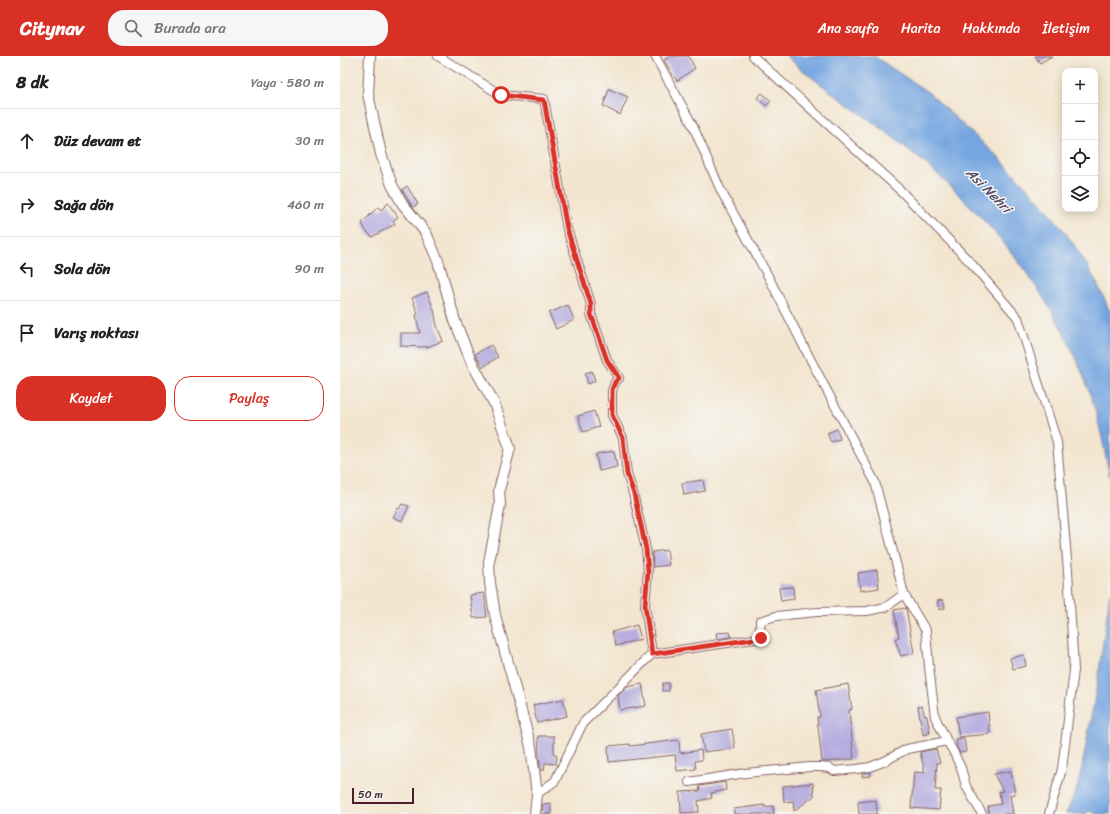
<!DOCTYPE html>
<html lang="tr">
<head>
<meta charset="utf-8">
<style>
	:root { --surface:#fff; --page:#f6f6f6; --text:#202124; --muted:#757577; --line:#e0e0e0; --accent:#d93025 }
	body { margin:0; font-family:Sriracha,sans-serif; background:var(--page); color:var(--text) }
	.controls { position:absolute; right:12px; top:12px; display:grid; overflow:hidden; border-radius:8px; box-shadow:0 2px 10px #0003 }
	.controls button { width:36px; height:36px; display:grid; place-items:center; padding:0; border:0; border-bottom:1px solid var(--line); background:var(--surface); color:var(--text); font:20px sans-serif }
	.scale { position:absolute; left:12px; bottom:10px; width:62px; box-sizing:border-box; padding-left:4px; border:2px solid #4a1f2b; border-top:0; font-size:11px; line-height:14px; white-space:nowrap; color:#4a1f2b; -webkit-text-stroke:3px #f6f6f2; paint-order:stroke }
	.stop { position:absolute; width:12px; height:12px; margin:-9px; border:3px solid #d93025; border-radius:50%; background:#fff }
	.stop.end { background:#d93025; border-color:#fff; box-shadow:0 1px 4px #0008 }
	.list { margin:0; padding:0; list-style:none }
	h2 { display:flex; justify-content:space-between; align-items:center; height:52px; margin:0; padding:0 16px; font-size:17px }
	h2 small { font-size:13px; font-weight:400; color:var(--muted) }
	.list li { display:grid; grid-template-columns:26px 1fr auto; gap:12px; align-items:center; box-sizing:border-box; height:64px; padding:0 16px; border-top:1px solid var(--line) }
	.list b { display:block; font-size:15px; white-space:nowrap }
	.list em { font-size:13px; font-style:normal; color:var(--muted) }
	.actions { display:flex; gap:8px; padding:12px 16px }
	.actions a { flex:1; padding:9px 0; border:1px solid var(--accent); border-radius:16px; text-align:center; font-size:14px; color:var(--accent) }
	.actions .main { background:var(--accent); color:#fff }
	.icon { flex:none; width:22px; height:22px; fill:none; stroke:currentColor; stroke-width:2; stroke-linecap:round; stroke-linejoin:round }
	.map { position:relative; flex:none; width:770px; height:758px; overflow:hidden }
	header { display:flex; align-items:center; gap:24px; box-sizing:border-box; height:56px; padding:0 20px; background:var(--accent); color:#fff }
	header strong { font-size:19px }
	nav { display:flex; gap:22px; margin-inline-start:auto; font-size:14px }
	.search { width:280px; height:36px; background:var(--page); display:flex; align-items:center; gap:10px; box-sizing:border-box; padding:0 14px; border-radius:16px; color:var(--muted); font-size:15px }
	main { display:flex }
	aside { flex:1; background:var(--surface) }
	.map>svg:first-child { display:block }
	.water { fill:#76a6e0; stroke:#606286 }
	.building { fill:#b6adde }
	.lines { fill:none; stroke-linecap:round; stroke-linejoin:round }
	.minor-casing { stroke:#856464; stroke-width:10 }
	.tertiary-casing { stroke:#856464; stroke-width:12 }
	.minor { stroke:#fff; stroke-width:8 }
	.tertiary { stroke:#fff; stroke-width:10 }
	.route { stroke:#d93025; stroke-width:5 }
	.labels { text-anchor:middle; stroke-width:3; stroke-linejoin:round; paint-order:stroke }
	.water-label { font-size:14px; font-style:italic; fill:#594e6a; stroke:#f6f6f2 }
</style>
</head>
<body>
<header>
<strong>Citynav</strong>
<div class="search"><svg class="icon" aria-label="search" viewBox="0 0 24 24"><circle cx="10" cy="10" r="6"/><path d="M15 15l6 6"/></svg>Burada ara</div>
<nav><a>Ana sayfa</a><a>Harita</a><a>Hakkında</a><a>İletişim</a></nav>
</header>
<main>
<aside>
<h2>8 dk<small>Yaya · 580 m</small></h2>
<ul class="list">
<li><svg class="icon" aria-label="ahead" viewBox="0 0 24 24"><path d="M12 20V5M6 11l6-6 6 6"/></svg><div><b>Düz devam et</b></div><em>30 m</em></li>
<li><svg class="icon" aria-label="right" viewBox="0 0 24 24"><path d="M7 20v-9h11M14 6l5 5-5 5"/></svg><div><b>Sağa dön</b></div><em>460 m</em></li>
<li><svg class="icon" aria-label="left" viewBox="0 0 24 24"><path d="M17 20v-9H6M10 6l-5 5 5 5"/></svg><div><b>Sola dön</b></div><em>90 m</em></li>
<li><svg class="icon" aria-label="arrive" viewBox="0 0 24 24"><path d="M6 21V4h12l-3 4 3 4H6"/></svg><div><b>Varış noktası</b></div></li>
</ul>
<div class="actions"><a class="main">Kaydet</a><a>Paylaş</a></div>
</aside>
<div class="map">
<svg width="770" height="758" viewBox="0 0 770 758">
	<rect width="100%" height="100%" fill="#f6f6f2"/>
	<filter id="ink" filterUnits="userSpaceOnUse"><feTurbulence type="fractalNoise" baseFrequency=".025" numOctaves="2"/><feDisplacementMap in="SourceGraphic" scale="8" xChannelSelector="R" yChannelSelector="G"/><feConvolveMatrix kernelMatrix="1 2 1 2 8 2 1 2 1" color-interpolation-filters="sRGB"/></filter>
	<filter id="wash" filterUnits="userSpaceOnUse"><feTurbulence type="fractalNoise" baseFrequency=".012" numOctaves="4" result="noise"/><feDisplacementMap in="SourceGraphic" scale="16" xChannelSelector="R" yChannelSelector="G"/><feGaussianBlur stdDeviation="0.9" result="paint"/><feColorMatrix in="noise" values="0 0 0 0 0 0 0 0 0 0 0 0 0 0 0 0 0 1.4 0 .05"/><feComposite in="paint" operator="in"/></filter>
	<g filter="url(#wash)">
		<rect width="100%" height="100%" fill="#f3e5cf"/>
		<!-- water -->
		<path class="water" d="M446,0H534L589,37L660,103L707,153L728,180L747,209L762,237L770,256V421C764,394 760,367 751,341C719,243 648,158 569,94C529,61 484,34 446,0Z
			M770,537V758H756L752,756L748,755L746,758H726L737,733L742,711L757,629Z"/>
		<g id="blocks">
			<!-- building -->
			<path class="building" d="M331,0H348L355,12L337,25L324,4Z
				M695,0H712L700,7Z
				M269,33L288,41L280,59L263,50Z
				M422,37L431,45L426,50L417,42Z
				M67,130L78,148L73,151L62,134Z
				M48,147L58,161L53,165L55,168L32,181L26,175L22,167L38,151L41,154Z
				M87,236L94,254L97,270L103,285L87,291L61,290V277H80L76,259L78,258L72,242Z
				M228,249L234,264L216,273L209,257Z
				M151,289L158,301L143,311L135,298Z
				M252,315L255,325L248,328L245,317Z
				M254,355L259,371L243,376L238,360Z
				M497,373L500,383L491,386L487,377Z
				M274,395L277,411L259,415L256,398Z
				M363,424L365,435L344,439L342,427Z
				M62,448L69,450L62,465L53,461L58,452L59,453Z
				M327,494L329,509L313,511L312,496Z
				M537,514L539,532L520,535L518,517Z
				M453,531L454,543L441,545L439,532Z
				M144,537L147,561L133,562L130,539Z
				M603,544L605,552L599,554L597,545Z
				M566,552L574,597L561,600L555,583L559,581L554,554Z
				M297,569L301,583L276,590L272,576Z
				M390,576L391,581L377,583L376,577Z
				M684,599L686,610L673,613L670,602Z
				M323,627H329V635H322Z
				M302,628L306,650L280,654L278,640L287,631Z
				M508,628L512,653L509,654L514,703L482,706L477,661H480L476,634Z
				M223,643L227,660L197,667L193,649Z
				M582,650L585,660H587L590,677L583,679L578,651Z
				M648,656L650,678L619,681L616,661Z
				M392,673L395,692L364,696L361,678Z
				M198,680H214V699L217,700L216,708L205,707L204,714H200Z
				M624,682L626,696L620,697L617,692L616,683Z
				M339,684L340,697L361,694L362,704L355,705L356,713L337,715L335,699L269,706L268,690L290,688V690Z
				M596,693L600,707H597L595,734H601L599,754L571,752L574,716L585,717L580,696Z
				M671,715L675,738L670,739L673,758H649L648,750L661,748L659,736L663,735L654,718Z
				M530,716L531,720L522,721V718Z
				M385,726L386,734L371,737L372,742L358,745L359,756L341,757L340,736L360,735L359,730Z
				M473,727L474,740L454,755L453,745L444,746L443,730Z
				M536,744L537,758H519L518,746Z
				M211,747V758H202L203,748Z
				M424,749V751L433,750L434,758H394V753Z"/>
		</g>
	</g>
	<g filter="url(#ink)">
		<use href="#blocks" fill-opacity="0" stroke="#856464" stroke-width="1"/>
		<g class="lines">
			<defs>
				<path id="minor" d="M98,0L161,39L204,43L227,173L251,248V258L267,304L279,322L275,326L272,335V359L283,382L287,418L293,437L306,493L308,515L305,549L312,598
					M413,0L561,135L631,207L678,262L717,386L728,515L734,614L722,713L709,758
					M564,538L586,575L589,611L595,661L607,685L613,695L621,712L626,730L642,758
					M349,726L406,717L470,711H480L490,712L494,715L517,713L530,711L545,705L567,693L607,685
					M197,738L215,725L243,667L312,598L421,582L420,565L436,560L477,556L527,555L546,551L564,538L535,426L464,291L428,220L381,135L353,70L315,0"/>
				<path id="tertiary" d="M30,0L28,38L41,98L52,129L62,147L86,177L98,205L115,265L131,305L154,347L170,392L159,434L160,449L149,506L150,527L155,559L191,691L197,738L195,758"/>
			</defs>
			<!-- minor casing -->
			<use href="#minor" class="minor-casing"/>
			<!-- tertiary casing -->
			<use href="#tertiary" class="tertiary-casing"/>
			<!-- minor -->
			<use href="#minor" class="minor"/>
			<!-- tertiary -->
			<use href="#tertiary" class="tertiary"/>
		</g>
	</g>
	<g class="lines" filter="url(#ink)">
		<!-- route -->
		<path class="route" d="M161,39L204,44L227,173L251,248V258L267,304L279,322L275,326L272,334V359L283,382L287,418L294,438L306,493L308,515L305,549L312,598L421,582"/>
	</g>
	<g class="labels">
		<!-- water labels -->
		<g class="water-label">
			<text transform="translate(649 134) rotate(45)" y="5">Asi Nehri</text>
		</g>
	</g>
</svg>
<div class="controls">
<button>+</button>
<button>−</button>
<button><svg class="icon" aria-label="locate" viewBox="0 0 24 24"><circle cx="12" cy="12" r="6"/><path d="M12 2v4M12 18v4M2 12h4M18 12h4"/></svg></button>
<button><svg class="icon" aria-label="layers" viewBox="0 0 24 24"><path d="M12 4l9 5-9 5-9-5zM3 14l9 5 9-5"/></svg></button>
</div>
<div class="scale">50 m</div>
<div class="stop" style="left:161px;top:39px"></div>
<div class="stop end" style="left:421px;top:582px"></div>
</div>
</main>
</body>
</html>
